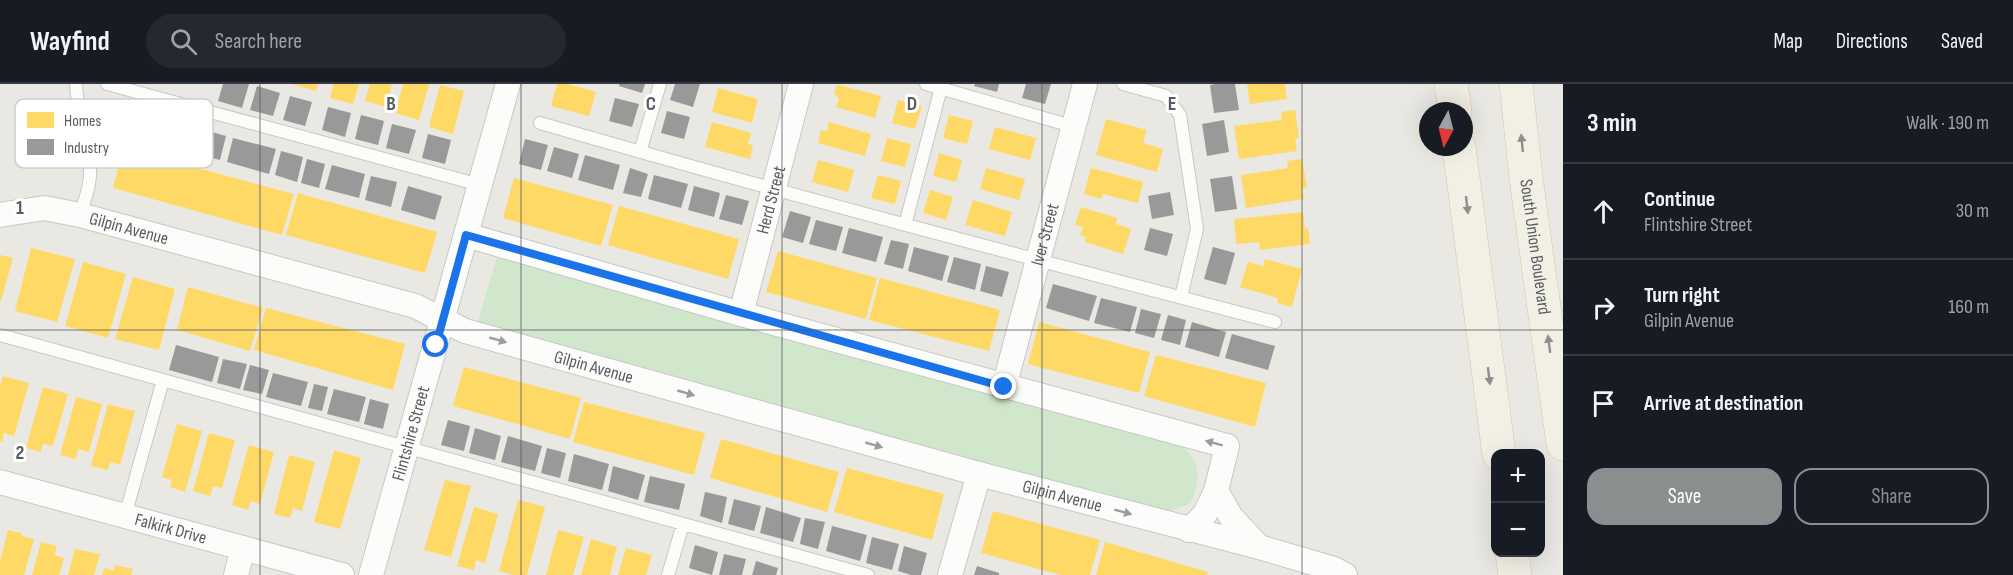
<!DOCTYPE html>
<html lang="en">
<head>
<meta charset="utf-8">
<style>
	:root { --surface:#171b24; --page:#242831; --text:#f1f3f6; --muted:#9ea1a6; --line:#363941; --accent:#8b8e8f }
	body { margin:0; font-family:"Sofia Sans Condensed",sans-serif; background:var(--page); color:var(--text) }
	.controls { position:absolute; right:18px; bottom:18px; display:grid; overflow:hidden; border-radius:12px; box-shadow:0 6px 24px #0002 }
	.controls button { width:54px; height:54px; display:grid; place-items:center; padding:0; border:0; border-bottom:2px solid var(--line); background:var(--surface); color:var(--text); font:30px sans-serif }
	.compass { position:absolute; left:1419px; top:18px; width:54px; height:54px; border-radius:50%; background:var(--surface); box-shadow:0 6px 24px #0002; rotate:187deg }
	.stop { position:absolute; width:18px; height:18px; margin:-14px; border:4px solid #1a73e8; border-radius:50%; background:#fff }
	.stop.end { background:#1a73e8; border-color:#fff; box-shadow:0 2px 6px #0008 }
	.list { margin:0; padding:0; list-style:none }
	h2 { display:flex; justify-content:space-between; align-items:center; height:78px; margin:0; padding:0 24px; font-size:26px }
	h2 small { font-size:20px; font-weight:400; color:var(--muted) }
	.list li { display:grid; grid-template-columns:39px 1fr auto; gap:18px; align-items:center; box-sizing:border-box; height:96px; padding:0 24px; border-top:2px solid var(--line) }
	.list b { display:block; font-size:22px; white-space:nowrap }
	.list p { margin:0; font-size:20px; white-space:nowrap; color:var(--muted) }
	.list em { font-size:20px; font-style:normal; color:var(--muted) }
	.actions { display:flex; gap:12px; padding:18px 24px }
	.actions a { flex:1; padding:14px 0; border:2px solid var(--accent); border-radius:18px; text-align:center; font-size:21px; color:var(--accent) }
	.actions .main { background:var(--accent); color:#fff }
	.icon { flex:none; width:33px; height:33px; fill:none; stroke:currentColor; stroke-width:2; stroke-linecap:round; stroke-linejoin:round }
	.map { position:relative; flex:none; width:1563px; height:491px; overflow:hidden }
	header { display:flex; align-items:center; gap:36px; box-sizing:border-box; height:84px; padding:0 30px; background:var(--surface); border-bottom:2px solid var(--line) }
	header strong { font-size:28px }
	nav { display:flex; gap:33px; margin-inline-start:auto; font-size:21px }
	.search { width:420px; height:54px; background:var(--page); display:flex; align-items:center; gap:15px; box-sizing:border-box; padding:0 21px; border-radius:33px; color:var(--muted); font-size:22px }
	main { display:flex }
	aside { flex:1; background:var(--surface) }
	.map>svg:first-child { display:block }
	.green { fill:#d1e7cb }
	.homes { fill:#ffd966 }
	.industry { fill:#999 }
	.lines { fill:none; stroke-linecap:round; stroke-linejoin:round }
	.lane-casing { stroke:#c7c7c6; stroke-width:14 }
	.street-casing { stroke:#c7c7c6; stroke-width:26 }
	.primary-casing { stroke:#d3c6ae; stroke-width:34 }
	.lane { stroke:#fcfcfb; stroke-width:12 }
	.street { stroke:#fcfcfb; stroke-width:24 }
	.primary { stroke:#f2efe5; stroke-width:33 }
	.oneway { fill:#8e9090 }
	.oneway2 { fill:#9a9d9f }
	.route { stroke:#1a73e8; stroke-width:8 }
	.grid { fill:none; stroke:#585d62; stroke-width:1.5; stroke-opacity:0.55 }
	.labels { text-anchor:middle; stroke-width:6; stroke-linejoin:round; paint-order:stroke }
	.street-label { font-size:18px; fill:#585d62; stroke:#fff }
	.key { fill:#fff; stroke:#cdced0; stroke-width:1.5 }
	.key-label { font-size:16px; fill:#585d62 }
	.grid-label { font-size:20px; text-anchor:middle; font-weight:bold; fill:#585d62; stroke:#fff; stroke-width:6; stroke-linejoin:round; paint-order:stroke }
</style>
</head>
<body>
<header>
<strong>Wayfind</strong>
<div class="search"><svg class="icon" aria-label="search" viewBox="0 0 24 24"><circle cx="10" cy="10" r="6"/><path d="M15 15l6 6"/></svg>Search here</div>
<nav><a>Map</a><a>Directions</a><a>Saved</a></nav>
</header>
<main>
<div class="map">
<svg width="1563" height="491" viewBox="0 0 1563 491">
	<rect width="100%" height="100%" fill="#eae8e2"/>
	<!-- green -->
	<path class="green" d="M497,173L1184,363L1195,377L1198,391L1194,413L1187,421L1163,429L477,241Z"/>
	<!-- homes -->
	<path class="homes" d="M292,0H318L316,7Z
		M333,0H359L353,20L330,14Z
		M370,0H392L386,23L365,17Z
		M403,0H429L419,36L395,29Z
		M557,0H567L596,8L589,32L551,22Z
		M1247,0H1285L1287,15L1250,20Z
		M440,1L464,7L453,50L429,43Z
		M839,1L881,12L875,34L836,23L839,14L834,10L836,3Z
		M718,4L758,15L752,39L712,28Z
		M898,16L922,22L915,45L892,39Z
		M1295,26L1299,54L1295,55L1297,67L1239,75L1234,42L1282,36L1281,28Z
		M949,31L973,37L967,60L943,54Z
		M1106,35L1147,46L1143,59L1163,65L1157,88L1096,71Z
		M712,38L751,49L748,60L753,61L750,75L705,63Z
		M829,38L871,50L865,72L818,59L821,46L827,47Z
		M995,43L1036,54L1030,76L989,65Z
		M887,54L911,60L905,83L881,77Z
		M123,64L294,110L282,151L113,104Z
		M939,69L962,76L956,98L933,92Z
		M1302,75L1307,103L1302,104L1304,115L1246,124L1241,91L1288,84L1287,77Z
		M818,76L854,86L848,108L812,98Z
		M986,84L1025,95L1019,116L980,105Z
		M1091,84L1143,98L1138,119L1103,110L1101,115L1084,110Z
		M878,91L901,97L895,120L871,114Z
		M514,94L613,121L601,162L503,134Z
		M930,106L953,113L946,136L923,129Z
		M298,109L437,148L425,189L286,151Z
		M973,116L1012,128L1005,152L965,141Z
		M619,122L739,155L728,195L608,161Z
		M1081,123L1117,134L1116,140L1131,145L1123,170L1085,158L1086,153L1080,151L1083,143L1075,141Z
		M1303,128L1305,145L1308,144L1310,160L1260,166L1259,158L1236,160L1234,135Z
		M31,164L75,175L57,238L15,227Z
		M778,167L877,194L866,235L766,208Z
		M0,171L13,174L1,217H0Z
		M1265,175L1302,185L1292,223L1277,219L1278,214L1240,203L1248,178L1263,182Z
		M83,178L126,190L108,254L65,242Z
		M133,193L175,205L159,266L115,255Z
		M880,194L1000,226L989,267L869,236Z
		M188,203L263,224L250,267L177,246Z
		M266,224L405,260L393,306L254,266Z
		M1039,238L1150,268L1139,309L1028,280Z
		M1156,271L1266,299L1255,343L1144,312Z
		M464,283L581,314L570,355L453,322Z
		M3,292L29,299L14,352L4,349L2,358L0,357V302Z
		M43,303L68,310L53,362L43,360L41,368L26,364Z
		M76,313L102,320L89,368L78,365L76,375L60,371Z
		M584,318L705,349L694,391L573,358Z
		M108,320L135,327L120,381L110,378L108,386L91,382Z
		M177,340L202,347L185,408L170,403L172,396L162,393Z
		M209,349L235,356L222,404L213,402L210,412L193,407Z
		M721,355L839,388L827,428L710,394Z
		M249,361L274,368L260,420L251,417L248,426L232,421Z
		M334,366L361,374L340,445L314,438Z
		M289,371L315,378L302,427L293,424L290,434L274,430Z
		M847,384L944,410L932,456L834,428Z
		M445,396L471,402L451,473L424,466Z
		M518,416L545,423L527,491H514L499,487Z
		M474,423L498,430L485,479L476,476L474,486L457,482Z
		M993,427L1100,456L1090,491H1061L981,469Z
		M8,446L21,449L22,452L34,455L24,491H0V477Z
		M558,446L584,453L573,491H546Z
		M591,455L617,463L610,491H581Z
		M41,458L57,462L54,471L64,474L59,491H32Z
		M1105,458L1208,488L1207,491H1096Z
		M626,464L652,471L646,491H618Z
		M75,465L100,470L94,491H68Z
		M115,481L133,485L131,491H102L104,484L114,487Z"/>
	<!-- industry -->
	<path class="industry" d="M223,0H249L242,24L218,17Z
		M619,0H645L642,9L619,2Z
		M675,0H700L693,23L670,16Z
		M975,0H999L997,8L974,2Z
		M1026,0H1051L1045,20L1022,14Z
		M1215,0H1235L1239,26L1214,29L1210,1Z
		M257,2L280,9L273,32L250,26Z
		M290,12L312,18L305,42L283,36Z
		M615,14L639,20L632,43L609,37Z
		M328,23L351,29L345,53L322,46Z
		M667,27L690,33L684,55L661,49Z
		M361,31L384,37L378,61L355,55Z
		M1224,36L1229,68L1207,72L1202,40Z
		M184,40L226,52L220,76L178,65Z
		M392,40L416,46L409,70L386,64Z
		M428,50L451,56L445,80L422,74Z
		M233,54L276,65L269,90L227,78Z
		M525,55L548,61L541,86L519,80Z
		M554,63L579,70L572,94L547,87Z
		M281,67L303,73L297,98L275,91Z
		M585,71L620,81L613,106L578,96Z
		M307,75L325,80L319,104L301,99Z
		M332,81L365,90L359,114L325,105Z
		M630,84L648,90L641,113L623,109Z
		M654,91L688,100L681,124L648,115Z
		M371,92L397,98L391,123L365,116Z
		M1232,92L1237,125L1215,128L1210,95Z
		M408,102L442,112L435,136L401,126Z
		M694,102L720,109L714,133L688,126Z
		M1170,108L1174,131L1152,135L1148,112Z
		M726,111L749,117L742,141L719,135Z
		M790,127L811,133L803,159L782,153Z
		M816,136L843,143L836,167L809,160Z
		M849,144L883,153L876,178L842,169Z
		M1150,144L1173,150L1167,172L1144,166Z
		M891,156L909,160L903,185L884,180Z
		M914,163L949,172L942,197L908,187Z
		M1213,163L1235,169L1226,201L1204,195Z
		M954,173L981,180L975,206L947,198Z
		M986,182L1009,188L1002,213L980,207Z
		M1053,200L1097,212L1089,237L1046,224Z
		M1101,214L1137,223L1130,248L1094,239Z
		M1141,225L1161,230L1154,254L1135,249Z
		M1168,231L1186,236L1180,261L1161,256Z
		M1192,238L1226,248L1219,273L1185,263Z
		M1232,250L1275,262L1268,286L1225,274Z
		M176,261L219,273L212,298L169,286Z
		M223,275L247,280L240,305L217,299Z
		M250,281L269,286L262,310L243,306Z
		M273,289L308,298L301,322L266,313Z
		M314,300L328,303L322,327L308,324Z
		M334,305L366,313L359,338L327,330Z
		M370,315L389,320L383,345L364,340Z
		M448,336L470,342L464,367L441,361Z
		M475,344L501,352L495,376L469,369Z
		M508,352L542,362L535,387L501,378Z
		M547,364L566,369L560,394L541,389Z
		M574,370L609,380L602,406L568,397Z
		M613,382L645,391L638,416L608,407Z
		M650,392L685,400L679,426L644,418Z
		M705,408L727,413L722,439L700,432Z
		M734,415L761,422L754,447L728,440Z
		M766,423L801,434L793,458L760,449Z
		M805,434L825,438L818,465L800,460Z
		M832,442L867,451L860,477L826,467Z
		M872,453L899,460L892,486L866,479Z
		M695,461L718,468L712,491L689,484Z
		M904,462L927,469L921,491H911L898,487Z
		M724,470L746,475L742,491H719Z
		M756,477L778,484L776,491H752Z
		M977,482L999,489V491H974Z"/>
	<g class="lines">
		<defs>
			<path id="lane" d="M76,0C77,29 89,56 90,84C91,101 85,115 80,131
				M107,0L480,101
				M926,0L1075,43
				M1123,0L1166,12L1180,31L1197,145L1181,213
				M540,39C784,110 1029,174 1275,238
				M640,68L660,0
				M905,141L941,4
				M0,251L868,491
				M125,432L163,296
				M668,491L683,440"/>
			<g id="street">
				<path id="s1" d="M0,131L44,124L80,131L415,222L465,247L979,390L1259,463L1334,485L1345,491"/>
				<path d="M466,151L741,230L1227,362L1216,407L1205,430L1189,446"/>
				<path id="s2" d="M741,230L801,0"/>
				<path id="s3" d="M1004,303L1085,0"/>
				<path id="s4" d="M0,398L342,491"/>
				<path d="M1216,407L1231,433L1259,463"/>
				<path d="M236,491L243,464"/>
				<path id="s5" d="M371,491L508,0"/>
				<path d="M950,491L979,390"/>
			</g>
			<g id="primary">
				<path d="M1451,0L1455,27"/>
				<path id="s6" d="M1516,0L1526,94L1563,360"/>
				<path d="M1459,63L1499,370"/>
				<path d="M1512,468L1515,491"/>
			</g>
		</defs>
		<!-- lane casing -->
		<use href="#lane" class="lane-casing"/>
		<!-- street casing -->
		<use href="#street" class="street-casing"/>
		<!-- primary casing -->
		<use href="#primary" class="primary-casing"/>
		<!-- lane -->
		<use href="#lane" class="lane"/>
		<!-- street -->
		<use href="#street" class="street"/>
		<!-- primary -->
		<use href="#primary" class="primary"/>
	</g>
	<!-- one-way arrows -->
	<defs><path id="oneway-solid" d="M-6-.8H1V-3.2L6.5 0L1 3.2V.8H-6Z" transform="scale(1.5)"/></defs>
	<g class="oneway">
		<use href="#oneway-solid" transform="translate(1522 59) rotate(-96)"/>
		<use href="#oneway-solid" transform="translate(1467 121) rotate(83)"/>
		<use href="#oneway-solid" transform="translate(1549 260) rotate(-98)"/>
		<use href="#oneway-solid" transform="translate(1489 292) rotate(83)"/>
	</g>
	<g class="oneway2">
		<use href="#oneway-solid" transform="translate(498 256) rotate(16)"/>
		<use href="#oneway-solid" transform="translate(686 309) rotate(16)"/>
		<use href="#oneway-solid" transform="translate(1214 359) rotate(-165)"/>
		<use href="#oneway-solid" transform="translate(874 361) rotate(16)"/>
		<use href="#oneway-solid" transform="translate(1123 428) rotate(15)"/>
	</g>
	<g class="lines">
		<!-- route -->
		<path class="route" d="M436,261L466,151L1004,303"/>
	</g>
	<!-- grid -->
	<path class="grid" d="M260,0V491M521,0V491M782,0V491M1042,0V491M1302,0V491M0,246H1563"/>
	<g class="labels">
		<!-- street labels -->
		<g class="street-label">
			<text dy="6" stroke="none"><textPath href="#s2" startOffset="118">Herd Street</textPath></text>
			<text dy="6" stroke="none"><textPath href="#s1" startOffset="132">Gilpin Avenue</textPath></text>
			<text dy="6" stroke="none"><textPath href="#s3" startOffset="158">Iver Street</textPath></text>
			<text dy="6" stroke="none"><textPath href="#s6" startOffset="164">South Union Boulevard</textPath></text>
			<text dy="6" stroke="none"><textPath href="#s1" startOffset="618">Gilpin Avenue</textPath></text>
			<text dy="6" stroke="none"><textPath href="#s5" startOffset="147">Flintshire Street</textPath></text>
			<text dy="6" stroke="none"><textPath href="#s1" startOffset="1104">Gilpin Avenue</textPath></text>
			<text dy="6" stroke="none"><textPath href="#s4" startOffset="177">Falkirk Drive</textPath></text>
		</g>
	</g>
	<!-- legend -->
	<rect x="15" y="15" width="198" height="69" rx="9" class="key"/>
	<rect x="27" y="28" width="27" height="16" fill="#ffd966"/>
	<rect x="27" y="55" width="27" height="16" fill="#999"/>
	<g class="key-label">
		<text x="64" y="42">Homes</text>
		<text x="64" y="69">Industry</text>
	</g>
	<g class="grid-label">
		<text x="391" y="26">B</text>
		<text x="651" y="26">C</text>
		<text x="912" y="26">D</text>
		<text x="1172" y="26">E</text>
		<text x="20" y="130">1</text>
		<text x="20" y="375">2</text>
	</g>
</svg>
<div class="controls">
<button>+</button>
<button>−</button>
</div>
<svg class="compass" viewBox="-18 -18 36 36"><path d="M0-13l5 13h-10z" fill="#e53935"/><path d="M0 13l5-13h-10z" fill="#9ea1a6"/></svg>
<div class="stop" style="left:436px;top:261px"></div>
<div class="stop end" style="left:1004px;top:303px"></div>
</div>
<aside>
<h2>3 min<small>Walk · 190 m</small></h2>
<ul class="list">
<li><svg class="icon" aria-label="ahead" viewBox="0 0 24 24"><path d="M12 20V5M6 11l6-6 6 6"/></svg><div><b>Continue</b><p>Flintshire Street</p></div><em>30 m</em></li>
<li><svg class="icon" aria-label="right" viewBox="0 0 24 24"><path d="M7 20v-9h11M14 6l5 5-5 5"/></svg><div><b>Turn right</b><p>Gilpin Avenue</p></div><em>160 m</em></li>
<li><svg class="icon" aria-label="arrive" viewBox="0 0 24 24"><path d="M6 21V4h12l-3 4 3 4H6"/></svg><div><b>Arrive at destination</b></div></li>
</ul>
<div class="actions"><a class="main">Save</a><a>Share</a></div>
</aside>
</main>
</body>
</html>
